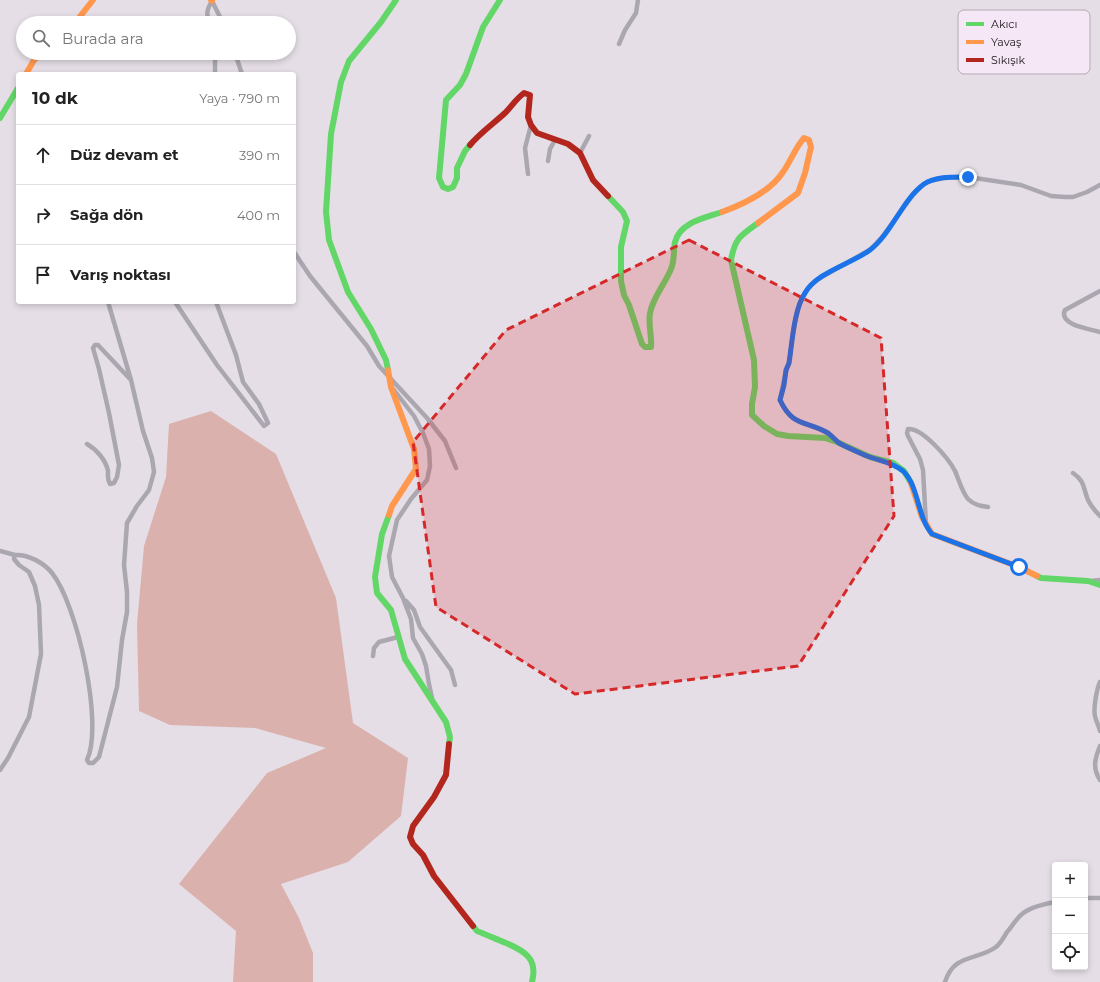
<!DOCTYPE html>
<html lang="tr">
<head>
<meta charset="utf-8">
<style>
	:root { --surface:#fff; --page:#f2f2f2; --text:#222; --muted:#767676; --line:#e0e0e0 }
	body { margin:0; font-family:Montserrat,sans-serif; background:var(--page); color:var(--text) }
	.controls { position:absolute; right:12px; bottom:12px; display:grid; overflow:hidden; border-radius:4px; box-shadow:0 2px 6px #0003 }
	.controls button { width:36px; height:36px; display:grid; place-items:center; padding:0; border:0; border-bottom:1px solid var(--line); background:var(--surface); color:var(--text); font:20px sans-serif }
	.stop { position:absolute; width:12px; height:12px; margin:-9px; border:3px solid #1a73e8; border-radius:50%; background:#fff }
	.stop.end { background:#1a73e8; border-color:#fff; box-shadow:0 1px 4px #0008 }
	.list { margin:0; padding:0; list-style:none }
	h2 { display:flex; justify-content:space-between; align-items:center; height:52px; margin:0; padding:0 16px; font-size:17px }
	h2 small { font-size:13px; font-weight:400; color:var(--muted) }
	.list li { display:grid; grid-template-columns:26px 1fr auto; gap:12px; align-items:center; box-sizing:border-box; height:60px; padding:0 16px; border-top:1px solid var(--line) }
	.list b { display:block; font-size:15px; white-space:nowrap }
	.list em { font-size:13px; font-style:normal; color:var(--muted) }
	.icon { flex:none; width:22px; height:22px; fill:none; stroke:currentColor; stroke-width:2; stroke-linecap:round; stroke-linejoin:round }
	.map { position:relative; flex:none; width:1100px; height:982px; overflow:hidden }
	.search { position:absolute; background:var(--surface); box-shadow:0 2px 6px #0003; left:16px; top:16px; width:280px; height:44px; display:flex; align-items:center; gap:10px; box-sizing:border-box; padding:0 14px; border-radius:22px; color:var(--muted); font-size:15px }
	.panel { position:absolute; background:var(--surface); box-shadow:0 2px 6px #0003; left:16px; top:72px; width:280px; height:232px; border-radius:4px }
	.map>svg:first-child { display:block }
	.forest { fill:#dbb1ad }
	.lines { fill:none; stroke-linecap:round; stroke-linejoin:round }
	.street { stroke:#aaa7b0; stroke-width:4.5 }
	.fast { stroke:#63d668; stroke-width:6 }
	.slow { stroke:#ff974d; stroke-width:6 }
	.jam { stroke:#b3261e; stroke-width:6 }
	.route { stroke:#1a73e8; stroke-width:5 }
	.marked { fill:#d62828; fill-opacity:0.2; stroke:#d62828; stroke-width:3; stroke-dasharray:8 5; stroke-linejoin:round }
	.key { fill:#f5e7f6; stroke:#b4a9b5; stroke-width:1 }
	.key-label { font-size:11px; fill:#1c171c }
</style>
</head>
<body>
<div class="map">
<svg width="1100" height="982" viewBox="0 0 1100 982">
	<rect width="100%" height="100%" fill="#e5dee6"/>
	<!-- forest -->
	<path class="forest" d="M211,411L276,454L336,598L353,723L408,758L401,816L348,862L281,884L299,918L313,953V982H233L236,931L179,884L267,773L326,748L255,728L170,725L139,711L137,624L144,546L166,477L169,424Z"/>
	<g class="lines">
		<!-- street -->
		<path class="street" d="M209,23C206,14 207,9 212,1L223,23
			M619,44L625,30L636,13L638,0
			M215,53V74
			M235,53L242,74
			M580,153L589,136
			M548,161L550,149L555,140
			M528,174L525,148L531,125
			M294,252L310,276L367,346L379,366L427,418L445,441L456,468
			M1100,291L1065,310C1058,325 1090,329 1100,332
			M175,302L217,365L264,426L268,423L259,404L243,382L236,355L216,302
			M394,390L414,416L423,433L429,449L430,466L427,480L411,499L397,520L389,556L392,577L403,598L411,619L413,638L422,654L426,666L429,684L432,698
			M837,441C834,438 831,435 827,433C806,421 792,427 780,400C783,388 784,374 789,363C792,344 794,309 805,293C807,288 812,285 815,281L871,249L882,237L913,195L924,184L930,181L944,178L968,177L1021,185L1051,196L1065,197H1073L1087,192L1100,185
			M87,444C96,449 106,460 108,471C108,476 107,479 110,484L114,483L117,477L119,465L109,413L99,369L93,348L95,345H98L130,379
			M1073,473C1085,481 1083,488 1088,500C1091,506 1095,511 1100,516
			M926,524L923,470L920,459L908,436L907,433L908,429C922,427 949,459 955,471C959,480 962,492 968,499C974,505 981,506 988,507
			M0,551L15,555
			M1090,581L1100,580
			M406,601L414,610L420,627L451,670L455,685
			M373,656L374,648L379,642L398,637
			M1100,682C1097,688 1093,709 1095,716C1096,722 1099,726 1100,731
			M1100,746C1095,758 1092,768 1100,780
			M0,770L8,758L29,717L41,654L39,605L35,586L29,572L19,565L14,559L15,555C28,554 44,563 52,573C77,604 104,724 87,760L89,763H93L99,757L117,687L122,640L127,612V592L124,565L127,523L137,506L149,490L154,472L152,458L143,431L131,380L108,302
			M1085,898H1100
			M945,982C954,953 977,961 996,947C1001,943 1004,937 1007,932C1012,927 1015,920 1021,915C1029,907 1044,904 1055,902"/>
		<!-- fast -->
		<path class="fast" d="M0,118L18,88
			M470,145L465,151L457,168V178L453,187L448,189L443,187L439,178L446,100L460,85L466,74L483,27L500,0
			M608,196L623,212L627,221L621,247V281L624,295L629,305L642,344L645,347H651C652,336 648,324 650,313C653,297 665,284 671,269C675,260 673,251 675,242C680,222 705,218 722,212
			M758,223C740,236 735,238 731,260L754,360L755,387L752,404V415L764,426L777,434L788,436L825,438L837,442L870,457L893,463L904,471L911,483
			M388,370L386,360L371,329L348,292L329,240L326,212L331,134L341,82L349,61L381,22L396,0
			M389,515L382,534L375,577L377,593L391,610L405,659L446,722L450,737L449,744
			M1037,576L1041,578L1088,581L1100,585
			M473,926L477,931C487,935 496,939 506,943C525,951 538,959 532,982"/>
		<!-- slow -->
		<path class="slow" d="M211,0L212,1
			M75,23L93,0
			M26,74L34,60L42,53
			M722,212C744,204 770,192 783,172C791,161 795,148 804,138L809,140L811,147L805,173L798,193L758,223
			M388,370L391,387L414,449L416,469L392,506L389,515
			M911,483L922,517L932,534L1019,567L1037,576"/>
		<!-- jam -->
		<path class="jam" d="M470,145C480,133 493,124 505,113C512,106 515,100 524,93L530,95L528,117L531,125L537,133L568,144L580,153L593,180L608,196
			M449,744L446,775L434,797L413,826L410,837L413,844L423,855L434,876L473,926"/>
	</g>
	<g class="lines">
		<!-- route -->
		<path class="route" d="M968,177C954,177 936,176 924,184C902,200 892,233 870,250C851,264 817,272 805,293C794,309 792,344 789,363L786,370L784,385L780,400C793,428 807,420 828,433C832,436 835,440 839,443C848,448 858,452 867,456C880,461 892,462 903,471C919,486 917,517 932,534L1019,567"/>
	</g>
	<!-- marked area -->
	<path class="marked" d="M689,240L881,338L894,516L798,666L575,694L436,607L413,442L506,330Z"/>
	<!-- legend -->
	<rect x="958" y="10" width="132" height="64" rx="6" class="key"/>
	<rect x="966" y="22" width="18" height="4" fill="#63d668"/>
	<rect x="966" y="40" width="18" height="4" fill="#ff974d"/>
	<rect x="966" y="58" width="18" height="4" fill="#b3261e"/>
	<g class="key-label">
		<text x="991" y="28">Akıcı</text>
		<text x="991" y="46">Yavaş</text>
		<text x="991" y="64">Sıkışık</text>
	</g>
</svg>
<div class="controls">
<button>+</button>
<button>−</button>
<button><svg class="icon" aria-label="locate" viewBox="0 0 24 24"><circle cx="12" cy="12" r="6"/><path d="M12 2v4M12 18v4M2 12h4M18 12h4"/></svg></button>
</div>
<div class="stop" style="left:1019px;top:567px"></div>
<div class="stop end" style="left:968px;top:177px"></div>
<div class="search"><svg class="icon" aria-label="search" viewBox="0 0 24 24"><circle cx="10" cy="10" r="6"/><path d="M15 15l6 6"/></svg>Burada ara</div>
<section class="panel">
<h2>10 dk<small>Yaya · 790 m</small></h2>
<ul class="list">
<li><svg class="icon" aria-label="ahead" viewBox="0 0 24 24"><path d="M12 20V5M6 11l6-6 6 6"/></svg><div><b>Düz devam et</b></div><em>390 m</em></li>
<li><svg class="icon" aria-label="right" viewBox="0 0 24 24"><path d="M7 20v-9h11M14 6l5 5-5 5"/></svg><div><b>Sağa dön</b></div><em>400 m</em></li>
<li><svg class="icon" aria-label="arrive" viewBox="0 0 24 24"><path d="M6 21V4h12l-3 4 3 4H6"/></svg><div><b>Varış noktası</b></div></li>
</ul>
</section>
</div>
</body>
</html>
